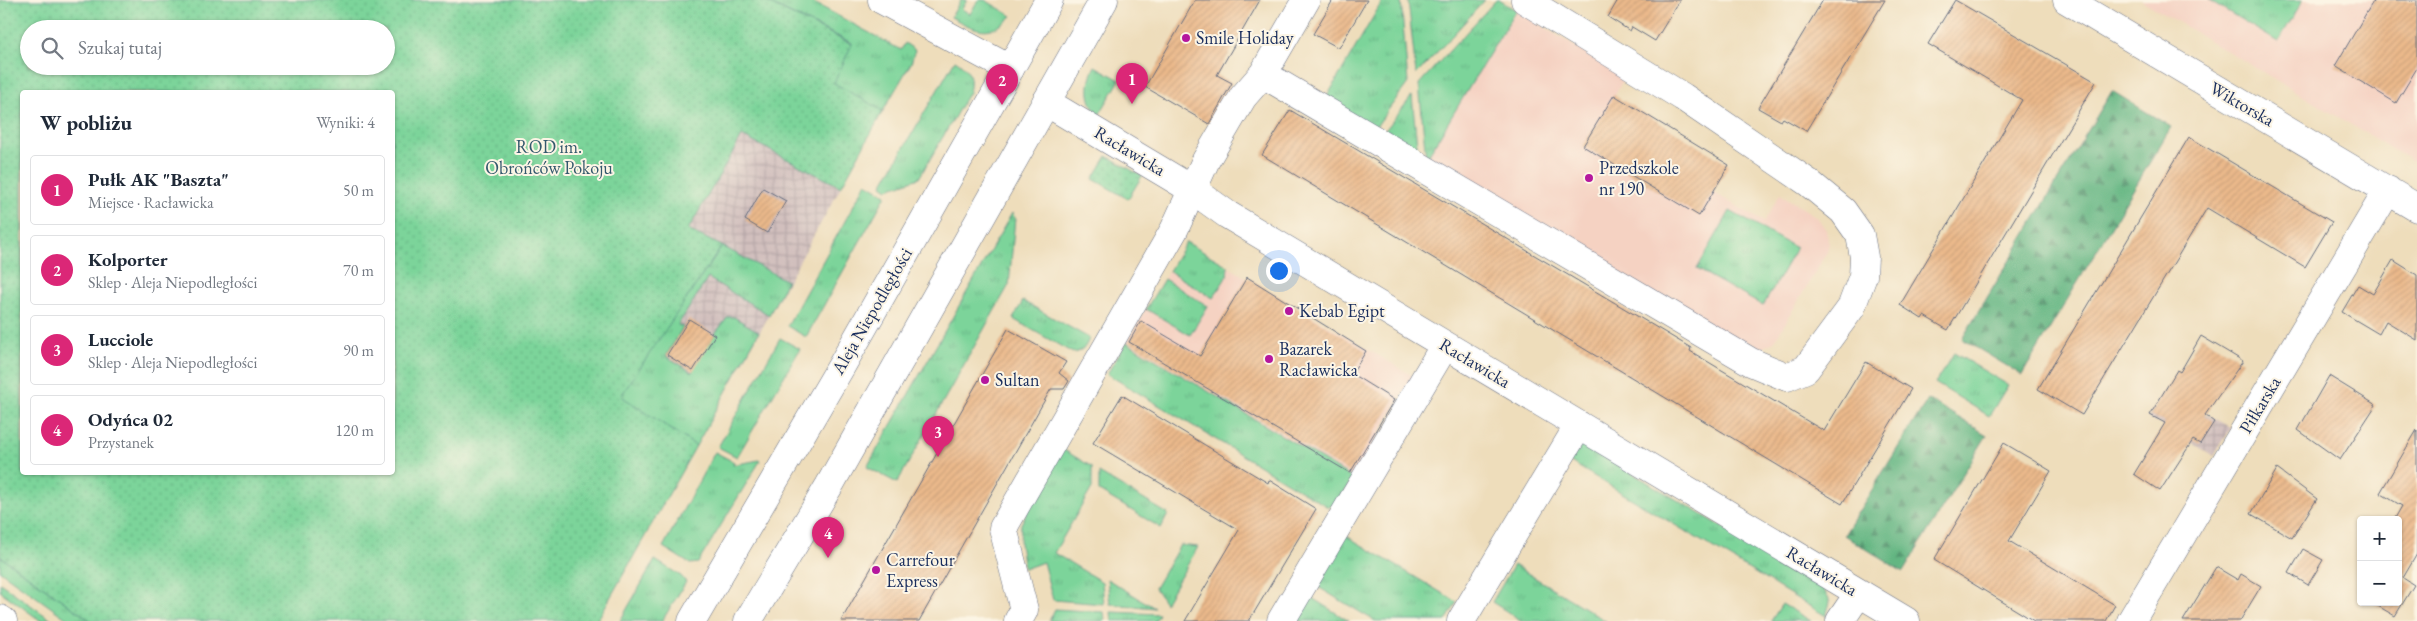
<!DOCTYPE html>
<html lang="pl">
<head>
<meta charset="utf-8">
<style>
	:root { --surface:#fff; --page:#f2f2f3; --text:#1f2937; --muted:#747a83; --line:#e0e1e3; --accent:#db2777 }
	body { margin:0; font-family:"EB Garamond",serif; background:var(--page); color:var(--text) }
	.controls { position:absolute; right:15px; bottom:15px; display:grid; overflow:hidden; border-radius:5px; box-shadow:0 1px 4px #0004 }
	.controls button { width:45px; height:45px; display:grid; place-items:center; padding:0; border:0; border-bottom:1px solid var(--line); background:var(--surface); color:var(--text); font:25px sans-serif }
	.you { position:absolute; left:1278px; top:270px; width:18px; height:18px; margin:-12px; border:4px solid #fff; border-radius:50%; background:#1a73e8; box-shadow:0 0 0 8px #1a73e833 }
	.badge { display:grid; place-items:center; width:32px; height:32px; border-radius:50%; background:var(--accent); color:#fff; font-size:16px; font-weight:700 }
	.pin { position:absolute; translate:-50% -41px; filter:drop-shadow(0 1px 2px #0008) }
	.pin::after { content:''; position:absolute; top:26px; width:18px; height:15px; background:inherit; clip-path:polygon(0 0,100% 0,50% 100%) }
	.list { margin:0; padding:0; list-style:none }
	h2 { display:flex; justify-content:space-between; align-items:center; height:65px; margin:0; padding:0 20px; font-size:21px }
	h2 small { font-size:16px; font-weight:400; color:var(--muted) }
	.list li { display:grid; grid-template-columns:32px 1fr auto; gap:15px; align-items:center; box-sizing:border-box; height:70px; margin:0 10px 10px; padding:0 10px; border:1px solid var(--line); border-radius:5px }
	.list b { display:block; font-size:19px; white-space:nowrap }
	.list p { margin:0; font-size:16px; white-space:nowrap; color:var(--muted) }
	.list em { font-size:16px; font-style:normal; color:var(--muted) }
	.icon { flex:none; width:28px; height:28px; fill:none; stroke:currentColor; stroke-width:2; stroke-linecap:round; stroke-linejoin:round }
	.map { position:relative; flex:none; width:2417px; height:621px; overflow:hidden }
	.search { position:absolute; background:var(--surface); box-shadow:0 1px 4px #0004; left:20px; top:20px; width:375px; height:55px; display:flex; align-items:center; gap:12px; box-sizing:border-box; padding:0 18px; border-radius:28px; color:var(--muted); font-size:19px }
	.panel { position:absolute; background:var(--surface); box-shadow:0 1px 4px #0004; left:20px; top:90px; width:375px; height:385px; border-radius:5px }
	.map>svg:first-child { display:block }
	.built { fill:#f5d2c2 }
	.industrial { fill:url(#industrial-grid) }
	.grass { fill:url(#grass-tufts); stroke:#4b827c }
	.forest { fill:url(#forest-firs); stroke:#407270 }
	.garden { fill:url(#garden-dots); stroke:#4b827c; fill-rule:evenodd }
	.building { fill:url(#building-hatch) }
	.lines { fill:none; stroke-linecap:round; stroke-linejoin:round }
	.minor-casing { stroke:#656c7f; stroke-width:29 }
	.tertiary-casing { stroke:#656c7f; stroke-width:29 }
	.secondary-casing { stroke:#656c7f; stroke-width:29 }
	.minor { stroke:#fff; stroke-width:28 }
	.tertiary { stroke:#fff; stroke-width:28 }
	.secondary { stroke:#fff; stroke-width:28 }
	.poi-dot { fill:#b5179e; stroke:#fcf5e5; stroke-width:2 }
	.labels { text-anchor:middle; stroke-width:4; stroke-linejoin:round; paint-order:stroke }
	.poi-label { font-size:18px; fill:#1b2f5e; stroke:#fcf5e5; text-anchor:start }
	.street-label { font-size:18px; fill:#1b2f5e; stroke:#fcf5e5 }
	.park-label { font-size:18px; fill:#33586d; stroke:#fcf5e5 }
</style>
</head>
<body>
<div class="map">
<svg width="2417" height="621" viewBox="0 0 2417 621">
	<defs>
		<pattern id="industrial-grid" width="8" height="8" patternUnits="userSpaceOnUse" patternTransform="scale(1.25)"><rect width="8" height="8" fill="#d1bfbd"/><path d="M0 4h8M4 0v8" fill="none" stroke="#b3a4a5"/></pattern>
		<pattern id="grass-tufts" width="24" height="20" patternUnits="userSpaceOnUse" patternTransform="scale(1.25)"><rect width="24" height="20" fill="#7bd49a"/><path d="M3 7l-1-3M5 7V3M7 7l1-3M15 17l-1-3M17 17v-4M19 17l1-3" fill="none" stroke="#6ab687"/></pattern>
		<pattern id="forest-firs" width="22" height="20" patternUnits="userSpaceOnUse" patternTransform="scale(1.25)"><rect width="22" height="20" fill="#64b682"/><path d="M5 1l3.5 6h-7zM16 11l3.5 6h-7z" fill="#52946e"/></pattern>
		<pattern id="garden-dots" width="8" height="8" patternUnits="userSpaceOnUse" patternTransform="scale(1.25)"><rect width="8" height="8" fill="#7bd49a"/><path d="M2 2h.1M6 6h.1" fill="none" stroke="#6ab687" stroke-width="1.8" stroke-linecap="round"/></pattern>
		<pattern id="building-hatch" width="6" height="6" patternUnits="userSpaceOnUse" patternTransform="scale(1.25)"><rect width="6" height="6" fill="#ebb98b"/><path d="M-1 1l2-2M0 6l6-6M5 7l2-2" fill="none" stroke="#c99f7a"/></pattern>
	</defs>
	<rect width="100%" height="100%" fill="#fcf5e5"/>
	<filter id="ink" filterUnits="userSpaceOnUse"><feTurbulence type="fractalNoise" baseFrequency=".02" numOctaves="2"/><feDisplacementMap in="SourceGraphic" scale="10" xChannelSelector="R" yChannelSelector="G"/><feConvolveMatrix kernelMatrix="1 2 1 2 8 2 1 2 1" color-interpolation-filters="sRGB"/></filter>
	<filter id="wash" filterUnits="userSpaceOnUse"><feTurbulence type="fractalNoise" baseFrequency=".0096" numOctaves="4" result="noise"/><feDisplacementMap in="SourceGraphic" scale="20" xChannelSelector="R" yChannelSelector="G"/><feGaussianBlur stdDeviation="1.12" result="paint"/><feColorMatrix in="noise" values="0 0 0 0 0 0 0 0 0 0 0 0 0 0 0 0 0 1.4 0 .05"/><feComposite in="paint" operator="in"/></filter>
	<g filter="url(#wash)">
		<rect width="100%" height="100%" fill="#edb"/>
		<!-- built -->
		<path class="built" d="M2141,0H2417V164L2276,80Z
			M1516,10L1624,77L1615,96L1729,165L1713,192L1764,222L1780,194L1817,217L1826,230L1829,244L1827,252L1774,342L1760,349L1743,348L1426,159Z
			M1186,242L1413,376L1353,478L1126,342Z"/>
		<!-- industrial -->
		<path class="industrial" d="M742,136L841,187L696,446L620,396L722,246L688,231Z
			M2165,390L2231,428L2214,456L2148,417Z"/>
		<!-- grass -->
		<path class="grass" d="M762,0H809L901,50L905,43L915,50L911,63L883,111L833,83L852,43Z
			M961,0H967L962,9L970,14L978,0H985L1012,16C990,38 975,30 951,17Z
			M1383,0H1401L1408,83L1375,128L1325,100Z
			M1408,0H1485L1416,75Z
			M1496,0H1499L1516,10L1426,159L1419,84Z
			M2209,0H2303L2278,42Z
			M955,60C968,68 973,76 969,92L919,178L888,189L882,185Z
			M1095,66L1120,80L1099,115C1085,100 1087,82 1095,66Z
			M1412,96L1418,155L1383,133Z
			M866,183L886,195L806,337L787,326Z
			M1730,211L1796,248L1763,306L1697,269Z
			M1012,213L1015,218L1009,285L897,483L867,467Z
			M1186,242L1228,266L1227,276L1213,298L1169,271Z
			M722,246L787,281L769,315L708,278L678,325L683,327L666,356L692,372L713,336L728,317H734L759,332L696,446L620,396Z
			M1164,279L1208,306L1190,335L1146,309Z
			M1023,301L1089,338C1086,347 1083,351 1073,353L1013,319Z
			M780,338L800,349L737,457L718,447Z
			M1126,342L1353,478L1337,504L1328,507L1107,374Z
			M1954,353L2008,385L1989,416L1935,383Z
			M1583,444L1822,586L1830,602L1826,616L1569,461Z
			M1059,447L1092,467V488L1054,553L1102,582L1104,604L1053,600L1043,562L1024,569L1020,543L1021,524Z
			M715,452L734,462L733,465L759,460L760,461L698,563L690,564L663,547Z
			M1099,473L1168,514L1161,528L1099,491Z
			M1343,534L1457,602L1446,621H1375L1313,584Z
			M1180,545L1198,547L1165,603L1155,588Z
			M0,556L91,621H70L0,571Z
			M655,560L681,576L686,582L662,621H620Z
			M1514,565L1606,621H1522L1492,602Z
			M1107,579L1155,608L1110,604Z
			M0,583L53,621H41L0,591Z
			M1307,595L1349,621H1291Z
			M1782,604L1811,621H1771Z
			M1055,609L1104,612L1105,621H1049Z
			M1111,612L1159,614L1155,621H1112Z"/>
		<!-- forest -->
		<path class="forest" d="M2112,91L2171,127L2022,375L1962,339Z
			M1928,399L1987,435L1903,572L1844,535Z"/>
		<!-- garden -->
		<path class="garden" d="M0,0H762L852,44L834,83L883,111L841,187L742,136L688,230L722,246L621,396L696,446L597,621H91L0,556ZM29,29H386V66H29ZM22,92H392V472H22Z
			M1107,156L1142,176L1128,199L1093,179Z"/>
		<g id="blocks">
			<!-- building -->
			<path class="building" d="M1195,0H1260L1217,75L1232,83L1209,124L1145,87Z
				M1333,0H1367L1339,48L1313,34Z
				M1618,0H1680L1655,41L1632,27L1630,31L1608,17Z
				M1823,0H1885L1806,131L1783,118L1781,121L1758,108Z
				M1955,0L2096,82L1948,330L1924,316L1922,319L1900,305L2022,100L1928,44Z
				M2374,0H2417V68L2396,103L2335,66Z
				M1614,95L1729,165L1699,216L1583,146Z
				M1290,110L1691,348L1690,351L1824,431L1866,362L1911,389L1842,504L1262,155Z
				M2189,137L2332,222L2305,267L2207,208L2082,415L2038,389Z
				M763,188L786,201L767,233L745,220Z
				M2393,260L2417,275V340L2386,321L2379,334L2342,312L2358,285L2373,294Z
				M1247,277L1366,351L1352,374L1394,400L1350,473L1129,342L1141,321L1200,356Z
				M689,319L715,335L693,371L667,355Z
				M1008,329L1066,362L1059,373L1069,381L1064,389H1051L919,621H841Z
				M2201,336L2243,361L2205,415L2214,422L2200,444L2193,440L2160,491L2134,474L2165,423L2150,415L2177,370L2180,372Z
				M2329,376L2376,405L2340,460L2298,430Z
				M1122,395L1268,483L1269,480L1316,509L1249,621H1185L1239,530L1093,443Z
				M2417,430V554L2403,578L2414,585L2395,616L2371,602H2398V520H2394L2402,506L2380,493Z
				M2004,443L2051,471L2009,541L2115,605L2106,621H2034L1934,560Z
				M2277,469L2317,499L2292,538L2251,514Z
				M2303,549L2323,560L2308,585L2289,573Z
				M2216,567L2238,580L2241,574L2261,586L2240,621H2183Z"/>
		</g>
	</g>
	<g filter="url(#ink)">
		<use href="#blocks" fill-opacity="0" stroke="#656c7f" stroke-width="1"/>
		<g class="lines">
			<defs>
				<path id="minor" d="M882,0L1010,69
					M2067,0L2417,208
					M1263,74L1751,362L1787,377L1806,369L1851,308L1863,276L1864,257L1860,235L1843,211L1809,183L1683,97L1525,0
					M1046,102L1193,190L1228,215L1906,621
					M1018,621L1024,610L1003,528L1174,230L1206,160L1243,97L1263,74L1306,0
					M1281,621L1445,345
					M1461,621L1579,425
					M1840,621L1859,593
					M2131,621L2388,190"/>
				<path id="tertiary" d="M0,619L3,621"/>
				<path id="secondary" d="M692,621L842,365L1049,0
					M748,621L829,486L1104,0"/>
			</defs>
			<!-- minor casing -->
			<use href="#minor" class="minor-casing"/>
			<!-- tertiary casing -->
			<use href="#tertiary" class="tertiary-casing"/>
			<!-- secondary casing -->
			<use href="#secondary" class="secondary-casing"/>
			<!-- minor -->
			<use href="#minor" class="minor"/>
			<!-- tertiary -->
			<use href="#tertiary" class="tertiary"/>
			<!-- secondary -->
			<use href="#secondary" class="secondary"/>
		</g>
	</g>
	<!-- markers -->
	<g class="poi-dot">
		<circle cx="1186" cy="38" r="5"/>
		<circle cx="1589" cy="178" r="5"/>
		<circle cx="1289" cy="311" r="5"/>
		<circle cx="1269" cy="359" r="5"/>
		<circle cx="985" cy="380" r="5"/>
		<circle cx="876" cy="570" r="5"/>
	</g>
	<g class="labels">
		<!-- poi labels -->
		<g class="poi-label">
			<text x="1196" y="44">Smile Holiday</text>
			<text x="1599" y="174">Przedszkole<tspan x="1599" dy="21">nr 190</tspan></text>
			<text x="1299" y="317">Kebab Egipt</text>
			<text x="1279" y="355">Bazarek<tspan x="1279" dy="21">Racławicka</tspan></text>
			<text x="995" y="386">Sultan</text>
			<text x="886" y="566">Carrefour<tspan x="886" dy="21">Express</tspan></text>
		</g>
		<!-- street labels -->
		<g class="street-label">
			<text transform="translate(2242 104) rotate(30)" y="6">Wiktorska</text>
			<text transform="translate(1130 151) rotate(31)" y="6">Racławicka</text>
			<text transform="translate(872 311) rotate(-60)" y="6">Aleja Niepodległości</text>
			<text transform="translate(1475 363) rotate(31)" y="6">Racławicka</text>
			<text transform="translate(2260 405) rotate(-59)" y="6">Piłkarska</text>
			<text transform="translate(1822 571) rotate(31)" y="6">Racławicka</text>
		</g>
		<!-- park labels -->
		<g class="park-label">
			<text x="549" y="153">ROD im.<tspan x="549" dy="21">Obrońców Pokoju</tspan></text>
		</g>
	</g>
</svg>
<div class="controls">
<button>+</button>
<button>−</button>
</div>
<div class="you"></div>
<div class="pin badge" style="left:1132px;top:104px">1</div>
<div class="pin badge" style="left:1002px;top:105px">2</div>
<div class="pin badge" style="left:938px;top:457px">3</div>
<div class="pin badge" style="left:828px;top:558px">4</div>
<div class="search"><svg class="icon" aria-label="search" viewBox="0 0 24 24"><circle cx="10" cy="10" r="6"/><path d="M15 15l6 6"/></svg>Szukaj tutaj</div>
<section class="panel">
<h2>W pobliżu<small>Wyniki: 4</small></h2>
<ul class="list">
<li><span class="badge">1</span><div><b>Pułk AK &quot;Baszta&quot;</b><p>Miejsce · Racławicka</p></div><em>50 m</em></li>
<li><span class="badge">2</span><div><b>Kolporter</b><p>Sklep · Aleja Niepodległości</p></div><em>70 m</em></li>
<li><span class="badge">3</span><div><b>Lucciole</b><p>Sklep · Aleja Niepodległości</p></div><em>90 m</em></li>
<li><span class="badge">4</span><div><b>Odyńca 02</b><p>Przystanek</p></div><em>120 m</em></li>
</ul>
</section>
</div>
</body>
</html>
